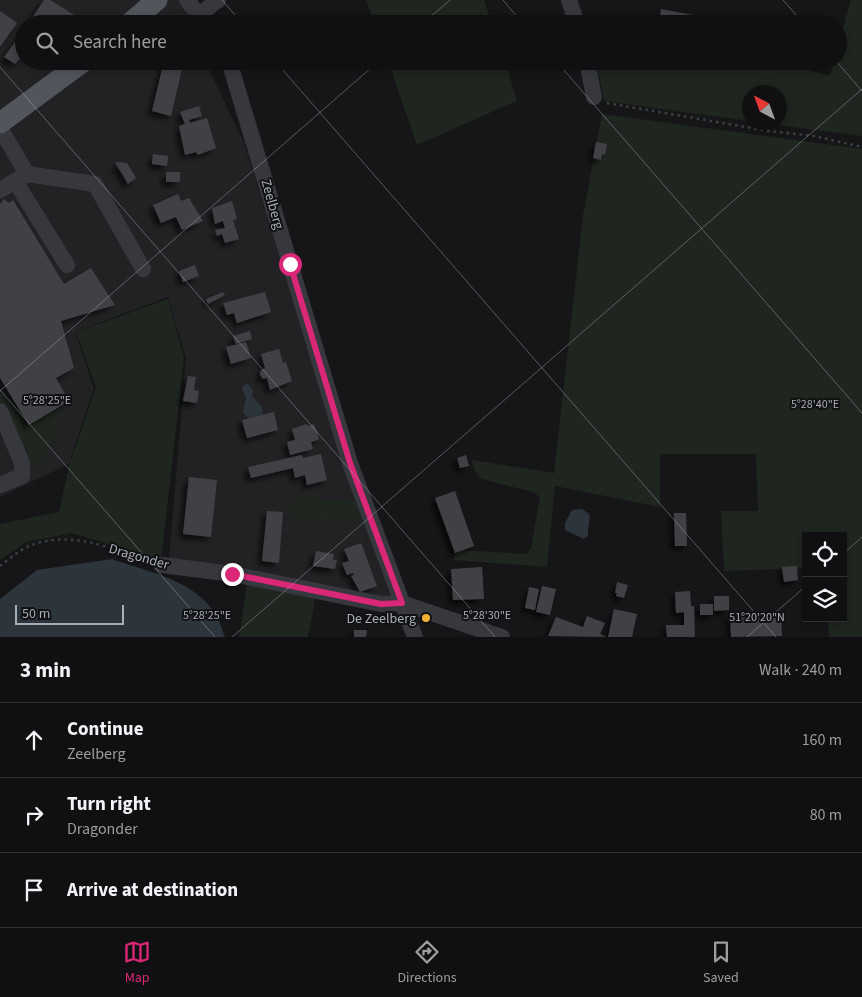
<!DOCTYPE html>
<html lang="en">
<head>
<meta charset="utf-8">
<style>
	:root { --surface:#101012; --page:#1e1e20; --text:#f1f3f6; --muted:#9c9d9f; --line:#303032; --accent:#db2777 }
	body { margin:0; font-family:"Source Sans 3",sans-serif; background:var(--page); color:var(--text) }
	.controls { position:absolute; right:15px; bottom:15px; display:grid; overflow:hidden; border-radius:0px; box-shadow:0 2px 8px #0003 }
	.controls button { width:45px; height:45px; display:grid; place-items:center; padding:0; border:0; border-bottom:1px solid var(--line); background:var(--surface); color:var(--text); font:25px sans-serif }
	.compass { position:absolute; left:742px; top:85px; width:45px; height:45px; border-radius:50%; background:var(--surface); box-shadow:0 2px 8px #0003; rotate:319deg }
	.scale { position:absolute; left:15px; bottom:12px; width:109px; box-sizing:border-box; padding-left:5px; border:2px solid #a8adb8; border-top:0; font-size:14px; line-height:18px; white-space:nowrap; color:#a8adb8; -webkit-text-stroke:4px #111113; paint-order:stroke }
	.stop { position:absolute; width:15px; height:15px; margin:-11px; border:4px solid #db2777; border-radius:50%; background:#fff }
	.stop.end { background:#db2777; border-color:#fff; box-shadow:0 1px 5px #0008 }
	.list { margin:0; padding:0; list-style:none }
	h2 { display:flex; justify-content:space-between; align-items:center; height:65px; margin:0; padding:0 20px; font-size:21px }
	h2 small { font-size:16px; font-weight:400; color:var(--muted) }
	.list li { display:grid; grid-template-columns:32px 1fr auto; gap:15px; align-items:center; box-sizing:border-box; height:75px; padding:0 20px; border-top:1px solid var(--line) }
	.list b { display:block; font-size:19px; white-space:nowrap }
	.list p { margin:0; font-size:16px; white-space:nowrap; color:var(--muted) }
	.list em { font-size:16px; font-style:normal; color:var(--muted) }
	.icon { flex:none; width:28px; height:28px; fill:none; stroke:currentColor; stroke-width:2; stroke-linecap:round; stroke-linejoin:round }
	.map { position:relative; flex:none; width:862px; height:637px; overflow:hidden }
	.search { position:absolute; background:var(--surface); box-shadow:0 2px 8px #0003; left:15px; right:15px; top:15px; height:55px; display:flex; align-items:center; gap:12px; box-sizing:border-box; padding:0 18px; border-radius:28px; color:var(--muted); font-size:19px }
	.sheet { height:290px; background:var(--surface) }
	nav { display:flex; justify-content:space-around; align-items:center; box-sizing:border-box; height:70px; border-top:1px solid var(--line); background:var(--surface); font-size:14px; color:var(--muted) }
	nav a { display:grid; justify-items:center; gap:2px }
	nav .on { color:var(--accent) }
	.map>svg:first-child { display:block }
	.built { fill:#222225 }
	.green { fill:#1e261f }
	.water { fill:#2c353c }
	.building { fill:#404145; filter:url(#shadow) }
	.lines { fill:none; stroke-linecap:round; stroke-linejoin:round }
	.path { stroke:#3d3f44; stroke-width:2.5; stroke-dasharray:2.5 4; stroke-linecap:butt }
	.minor { stroke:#37383d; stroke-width:16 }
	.major { stroke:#53555c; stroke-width:21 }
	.route { stroke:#db2777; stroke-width:6 }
	.ticks { fill:none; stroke:#a8adb8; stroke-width:1; stroke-opacity:0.45 }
	.poi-dot { fill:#f2b134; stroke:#111113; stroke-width:2 }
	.labels { text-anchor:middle; stroke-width:4; stroke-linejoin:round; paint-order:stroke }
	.street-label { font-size:14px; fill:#a8adb8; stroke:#111113 }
	.poi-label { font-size:14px; fill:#a8adb8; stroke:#111113; text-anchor:end }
	.ticks-label { font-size:12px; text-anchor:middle; fill:#a8adb8; stroke:#111113; stroke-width:4; stroke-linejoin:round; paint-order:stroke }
</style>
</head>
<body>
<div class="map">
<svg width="862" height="637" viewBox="0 0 862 637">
	<defs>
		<filter id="shadow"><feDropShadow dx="-4.5" dy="4.5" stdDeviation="2.5" flood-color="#0009"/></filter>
	</defs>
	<rect width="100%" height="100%" fill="#161618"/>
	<!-- built -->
	<path class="built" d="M0,0H191L188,24H24V61H205L244,143L307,343L408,606L169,560L186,359L168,297L75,332L94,388L69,464L0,497Z"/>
	<!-- green -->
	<path class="green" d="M366,0H484L492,24H375Z
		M851,0H862V136L763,123L780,122V92H750L749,121L604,101L596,61H771L830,76L834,61H838V45Z
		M388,61H505L517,101L417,145Z
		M602,114L862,149V637H829L828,618H843V536H806V589H804L803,568L724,571L721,511H758L756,454H660V507L555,486L547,567L453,560L455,554L461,550L527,554L531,548L540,497L533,492L481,479L474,469L472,460L554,473L583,216Z
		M168,299L184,358L161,560L72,533L26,542L0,560V524L59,512L69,466L96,387L76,332Z
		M49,369C69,409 58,422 44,461L34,467L0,398V394Z
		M307,498L360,502L367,523L295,517L290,513L291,504L296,499Z
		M248,579L316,594L308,637H239Z"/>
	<!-- water -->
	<path class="water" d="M248,384L253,390L252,396L262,407L263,415L253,422L243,413L246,397L242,389L244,385Z
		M582,509L589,514C591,520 587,529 588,536L584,539L565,530V523L572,510Z
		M112,559C148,572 195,580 216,615C220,621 222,630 225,637H0V599L37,570Z"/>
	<!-- building -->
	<path class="building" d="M44,0H50L79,18L76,24L68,21L65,23L63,21L59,24H28Z
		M661,9L693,15L691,24H664V15L663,24H659Z
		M0,11L17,23L0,47Z
		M24,30V54L15,64L4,57Z
		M164,61L183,65L171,116L152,111Z
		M199,106L202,116L189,120L190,123L207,118L216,148L198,155L196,152L185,155L179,126L185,124L180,112Z
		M596,142L607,144L605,155L602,154L601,160L593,158Z
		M153,154L168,156L167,166L152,164Z
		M115,162L127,163L136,178L128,184Z
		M166,172H180V182H166Z
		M178,194L181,201L189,198L203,221L182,230L176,217L161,223L153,205Z
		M4,199L9,203L13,200L64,284L91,268L115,305L61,321L74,368L56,378L69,401L29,425L0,378V204Z
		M232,201L237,219L233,220L239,239L225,243L222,234L217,236L215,230L225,228L223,221L215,224L212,208Z
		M195,265L199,276L183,282L179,271Z
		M223,292L225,295L208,304L206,299Z
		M265,292L271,312L237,323L234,313L227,315L223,303Z
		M250,331L252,339L236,344L233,336Z
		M246,342L251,358L231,364L226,347Z
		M279,349L283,363L286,362L292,381L270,390L267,378L263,379L260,375V371L265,368L261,354Z
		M188,376L196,377L194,390L199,391L197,403L183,401Z
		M274,412L278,430L247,438L242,420Z
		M307,424L308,426L314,424L319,438L318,440L311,442L313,449L290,455L287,442L295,440L292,429Z
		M321,454L327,480L307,485L305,475L295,478L293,468L251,478L248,467L302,455L303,458Z
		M466,455L469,466L460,468L457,458Z
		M189,477L217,480L211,537L183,534Z
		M455,491L474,546L455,553L435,498Z
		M267,511L283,512L279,563L262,561Z
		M674,513H686L687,546H675Z
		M361,543L377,586L360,592L351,576L354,575L353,573L347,575L342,563L349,561L344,549Z
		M316,551L334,554L333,560H337L335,569L313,566Z
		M797,566L798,580L784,582L782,567Z
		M482,567L484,599L453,600L451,569Z
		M617,582L628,585L624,598L616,596L617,593H615Z
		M542,586L556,589L550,615L536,612Z
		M529,587L539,589L535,610L525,608Z
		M690,591L691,606H694L695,637H667L666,625H684V612L676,613L675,592Z
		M714,596H729V610L714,611Z
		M700,604H713V615H700Z
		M614,609L637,614L632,637H608Z
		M754,614V618L781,617L782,636L731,637L730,615Z
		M587,616L605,623L600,634L606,637L548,636L556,617L583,627Z
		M354,630H367L366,637H354Z"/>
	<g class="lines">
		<!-- path -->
		<path class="path" d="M105,24L112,16
			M607,103L769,131L814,136L862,147
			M0,566C8,560 16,553 25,548C65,528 110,548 148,560"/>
		<!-- minor -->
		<path class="minor" d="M187,0L206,24
			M569,0L577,24
			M199,15L218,0
			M229,61L350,463L415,637
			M587,61L594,97
			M0,128L27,174L0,190
			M27,174L95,184L143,269
			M15,181L67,265
			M0,411L22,463V476L0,485
			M162,565L232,574L381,604L402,603L502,637"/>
		<!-- major -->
		<path class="major" d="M129,24L157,0
			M0,123L84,61"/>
	</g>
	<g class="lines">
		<!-- route -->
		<path class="route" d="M232,574L381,604L402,603L350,463L290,264"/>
	</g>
	<!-- ticks -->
	<path class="ticks" d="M222,0L243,24M503,0L523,24M783,0L804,24M422,24L450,0M275,61L776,637M556,61L862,413M836,61L862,91M0,67L495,637M0,390L215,637M0,391L379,61M843,554L862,537M232,637L862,89M747,637L806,586"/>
	<!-- markers -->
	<circle class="poi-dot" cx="426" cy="618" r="5"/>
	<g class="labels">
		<!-- street labels -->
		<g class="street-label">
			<text transform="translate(273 204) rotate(74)" y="5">Zeelberg</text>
			<text transform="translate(139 556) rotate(16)" y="5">Dragonder</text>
		</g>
		<!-- poi labels -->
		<g class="poi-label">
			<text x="416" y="623">De Zeelberg</text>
		</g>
	</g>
	<g class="ticks-label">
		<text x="47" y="404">5°28'25"E</text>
		<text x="815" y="408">5°28'40"E</text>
		<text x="207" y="619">5°28'25"E</text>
		<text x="487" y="619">5°28'30"E</text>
		<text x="757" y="621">51°20'20"N</text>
	</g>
</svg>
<div class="controls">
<button><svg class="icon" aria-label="locate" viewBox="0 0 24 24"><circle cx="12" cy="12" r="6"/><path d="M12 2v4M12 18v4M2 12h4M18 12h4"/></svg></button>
<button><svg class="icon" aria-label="layers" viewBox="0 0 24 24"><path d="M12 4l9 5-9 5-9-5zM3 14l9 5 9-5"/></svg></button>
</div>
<svg class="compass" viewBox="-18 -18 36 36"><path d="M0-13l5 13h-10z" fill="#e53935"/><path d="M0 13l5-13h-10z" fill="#9c9d9f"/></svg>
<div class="scale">50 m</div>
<div class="stop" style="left:290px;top:264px"></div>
<div class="stop end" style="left:232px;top:574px"></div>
<div class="search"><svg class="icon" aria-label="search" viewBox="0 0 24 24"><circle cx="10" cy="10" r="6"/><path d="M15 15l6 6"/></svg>Search here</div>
</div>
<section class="sheet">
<h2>3 min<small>Walk · 240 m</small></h2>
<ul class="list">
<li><svg class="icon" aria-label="ahead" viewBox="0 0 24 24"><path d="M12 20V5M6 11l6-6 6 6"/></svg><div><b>Continue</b><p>Zeelberg</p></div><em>160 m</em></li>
<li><svg class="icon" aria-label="right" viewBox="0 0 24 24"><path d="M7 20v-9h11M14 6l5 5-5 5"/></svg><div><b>Turn right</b><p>Dragonder</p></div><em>80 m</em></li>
<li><svg class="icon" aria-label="arrive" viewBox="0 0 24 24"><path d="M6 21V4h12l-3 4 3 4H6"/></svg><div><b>Arrive at destination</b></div></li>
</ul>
</section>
<nav>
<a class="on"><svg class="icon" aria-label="map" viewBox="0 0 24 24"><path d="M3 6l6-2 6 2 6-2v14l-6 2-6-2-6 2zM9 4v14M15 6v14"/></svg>Map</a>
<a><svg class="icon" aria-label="directions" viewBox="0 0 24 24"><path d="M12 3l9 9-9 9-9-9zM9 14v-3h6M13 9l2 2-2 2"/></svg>Directions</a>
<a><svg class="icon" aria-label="saved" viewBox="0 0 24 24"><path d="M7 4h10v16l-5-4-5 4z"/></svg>Saved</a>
</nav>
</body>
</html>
